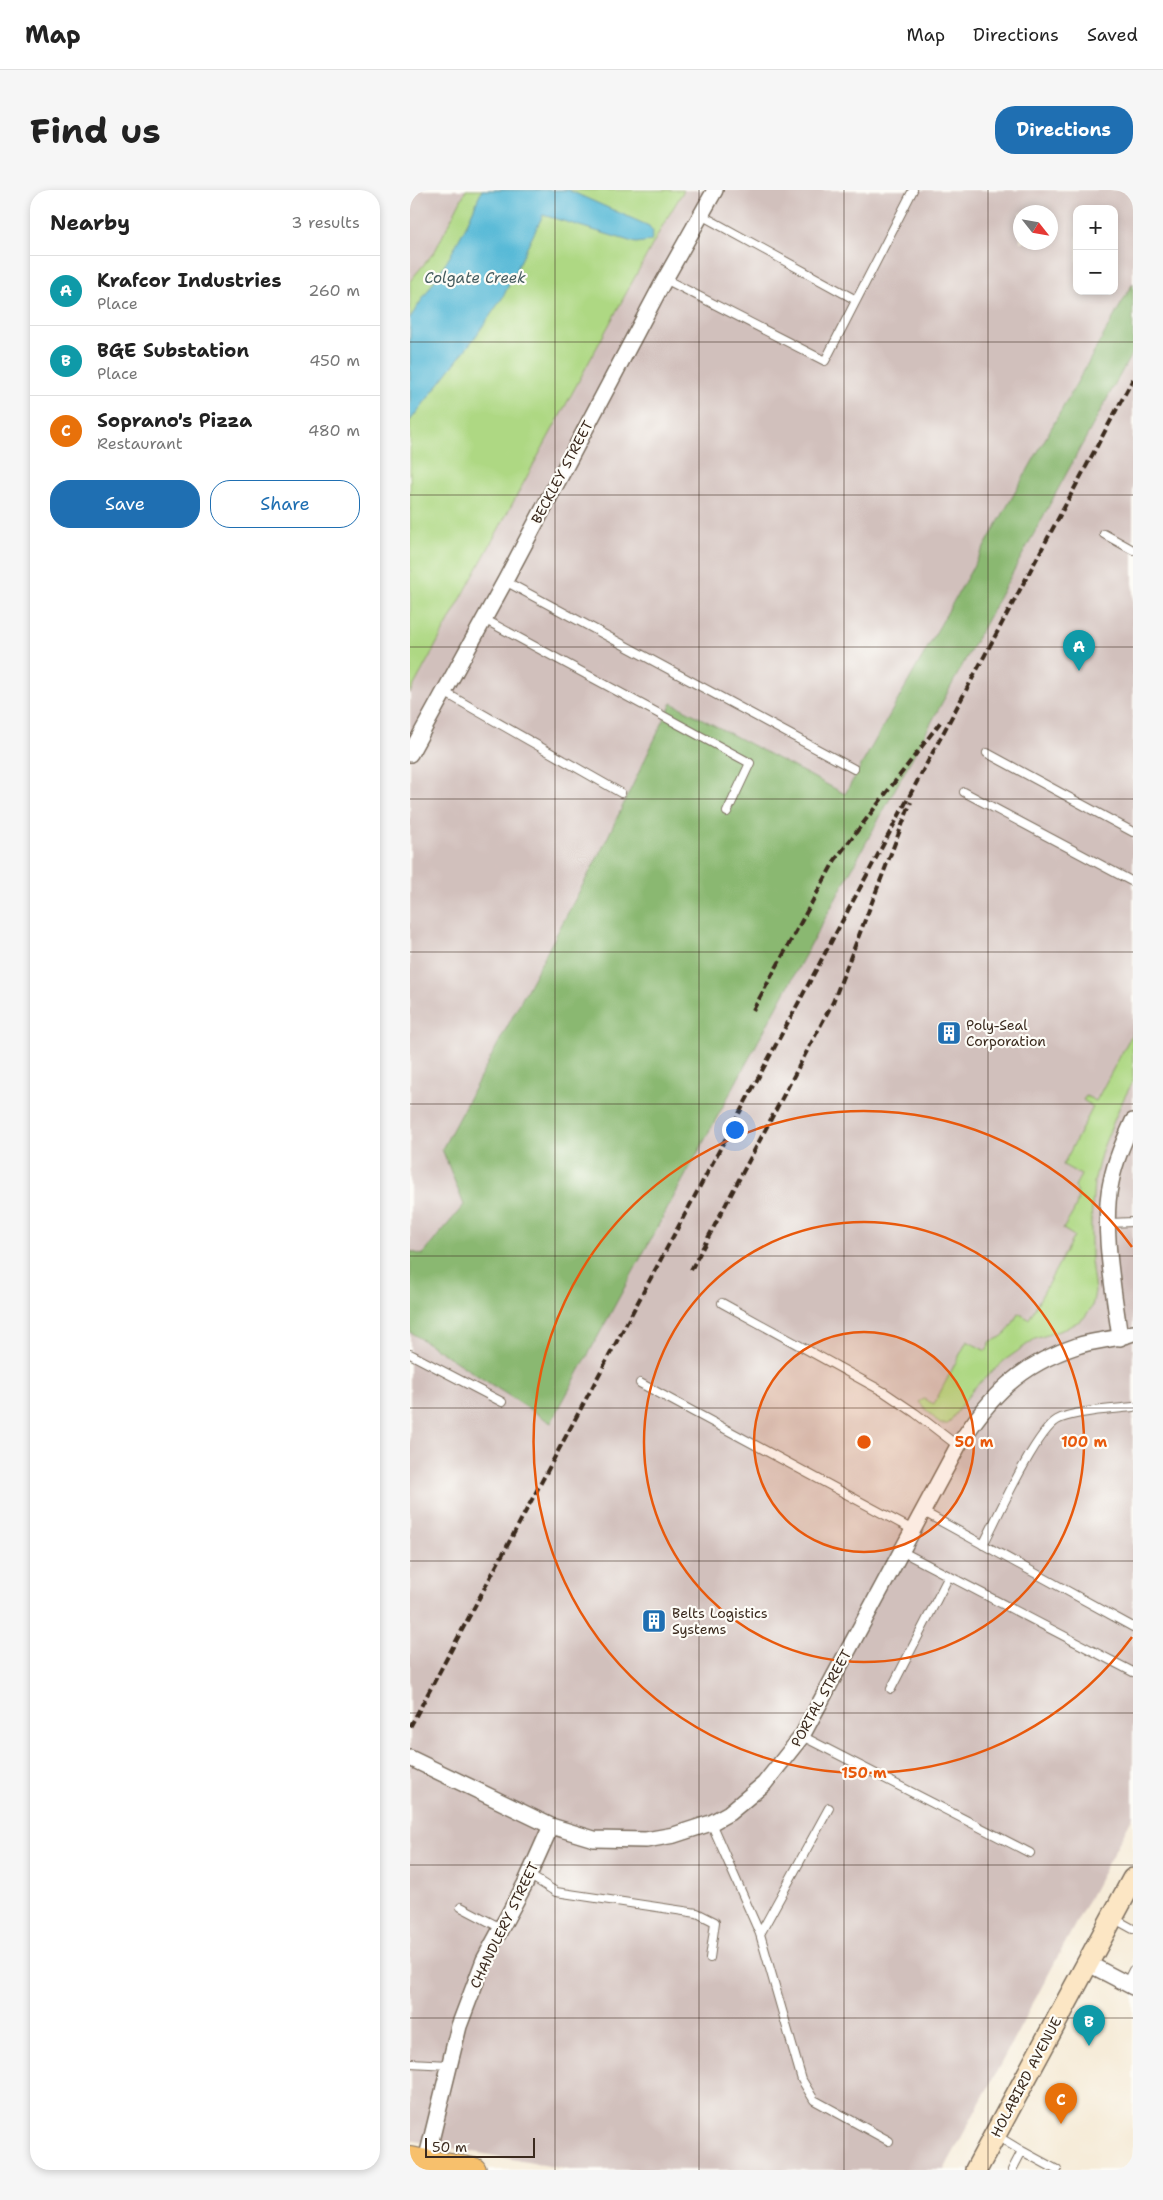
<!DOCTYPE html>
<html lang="en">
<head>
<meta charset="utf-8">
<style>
	:root { --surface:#fff; --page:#f6f6f6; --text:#222; --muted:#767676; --line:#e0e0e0; --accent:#1f6fb2 }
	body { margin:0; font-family:"Shantell Sans",sans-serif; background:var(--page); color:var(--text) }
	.controls { position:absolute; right:15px; top:15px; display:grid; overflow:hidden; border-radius:10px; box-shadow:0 2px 8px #0003 }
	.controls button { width:45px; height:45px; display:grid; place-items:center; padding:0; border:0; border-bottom:1px solid var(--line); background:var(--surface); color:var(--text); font:25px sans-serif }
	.compass { position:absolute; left:603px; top:15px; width:45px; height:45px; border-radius:50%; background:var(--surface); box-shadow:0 2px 8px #0003; rotate:121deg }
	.scale { position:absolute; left:15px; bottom:12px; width:110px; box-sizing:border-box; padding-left:5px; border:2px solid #3b2a1e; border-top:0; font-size:14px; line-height:18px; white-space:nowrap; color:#3b2a1e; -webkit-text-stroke:4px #fdfcf7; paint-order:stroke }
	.you { position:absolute; left:324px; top:939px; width:18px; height:18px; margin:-12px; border:4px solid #fff; border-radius:50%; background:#1a73e8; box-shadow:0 0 0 8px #1a73e833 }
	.badge { display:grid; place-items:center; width:32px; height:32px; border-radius:50%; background:var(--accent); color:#fff; font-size:16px; font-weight:700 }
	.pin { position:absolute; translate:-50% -41px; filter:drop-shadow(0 1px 2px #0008) }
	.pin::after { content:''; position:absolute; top:26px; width:18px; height:15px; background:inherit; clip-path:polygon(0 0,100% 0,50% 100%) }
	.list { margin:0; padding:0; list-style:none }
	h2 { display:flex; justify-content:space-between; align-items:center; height:65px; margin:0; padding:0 20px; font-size:21px }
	h2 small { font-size:16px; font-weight:400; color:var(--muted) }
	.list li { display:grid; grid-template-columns:32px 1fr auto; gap:15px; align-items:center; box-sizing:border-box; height:70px; padding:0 20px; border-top:1px solid var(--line) }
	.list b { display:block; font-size:19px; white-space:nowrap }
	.list p { margin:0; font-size:16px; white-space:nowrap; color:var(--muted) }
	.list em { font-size:16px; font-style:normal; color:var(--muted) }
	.actions { display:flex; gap:10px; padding:15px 20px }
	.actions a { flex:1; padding:11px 0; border:1px solid var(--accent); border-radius:20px; text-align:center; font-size:18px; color:var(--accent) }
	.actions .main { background:var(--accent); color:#fff }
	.map { position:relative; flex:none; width:723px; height:1980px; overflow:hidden; border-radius:20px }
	header { display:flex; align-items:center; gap:30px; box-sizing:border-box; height:70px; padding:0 25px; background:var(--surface); border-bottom:1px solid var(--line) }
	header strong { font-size:24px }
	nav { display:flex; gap:28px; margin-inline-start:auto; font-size:18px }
	.intro { display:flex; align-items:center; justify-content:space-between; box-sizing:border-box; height:120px; padding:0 30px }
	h1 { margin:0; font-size:35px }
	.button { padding:12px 22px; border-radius:20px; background:var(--accent); color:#fff; font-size:18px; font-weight:700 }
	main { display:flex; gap:30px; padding:0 30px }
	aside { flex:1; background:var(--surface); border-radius:20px; box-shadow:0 2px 8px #0003 }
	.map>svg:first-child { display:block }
	.industrial { fill:#d1c0bc; fill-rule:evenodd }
	.green { fill:#aed883; stroke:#748150 }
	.forest { fill:#8ab871; stroke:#627148 }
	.water { fill:#58bad7; stroke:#4a727a }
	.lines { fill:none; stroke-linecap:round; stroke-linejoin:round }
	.service-casing { stroke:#7c6e5f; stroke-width:10 }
	.minor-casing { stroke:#7c6e5f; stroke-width:18 }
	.secondary-casing { stroke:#7c6e5f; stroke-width:24 }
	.primary-casing { stroke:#7c6e5f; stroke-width:26 }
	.service { stroke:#fff; stroke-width:8 }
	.minor { stroke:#fff; stroke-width:15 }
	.secondary { stroke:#fce6c4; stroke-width:21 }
	.primary { stroke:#f7c06c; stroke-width:24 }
	.rail { stroke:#3b2a1e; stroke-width:4; stroke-dasharray:8 4; stroke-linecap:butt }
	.grid { fill:none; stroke:#3b2a1e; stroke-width:1; stroke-opacity:0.55 }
	.ring { fill:none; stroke:#e8590c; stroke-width:2.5 }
	.labels { text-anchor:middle; stroke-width:4.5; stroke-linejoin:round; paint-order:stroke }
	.street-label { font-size:14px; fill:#3b2a1e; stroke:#fdfcf7 }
	.poi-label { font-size:14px; fill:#3b2a1e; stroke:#fdfcf7; text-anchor:start }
	.water-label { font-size:15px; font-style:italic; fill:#455c5f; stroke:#fdfcf7 }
	.centre { fill:#e8590c; stroke:#fdfcf7; stroke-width:2.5 }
	.ring-label { font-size:15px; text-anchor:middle; font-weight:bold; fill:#e8590c; stroke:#fdfcf7; stroke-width:4.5; stroke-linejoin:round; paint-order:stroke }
</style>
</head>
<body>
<header>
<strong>Map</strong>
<nav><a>Map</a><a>Directions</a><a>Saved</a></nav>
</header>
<div class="intro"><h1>Find us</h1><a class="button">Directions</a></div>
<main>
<aside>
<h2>Nearby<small>3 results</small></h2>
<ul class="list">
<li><span class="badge" style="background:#0f9aa8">A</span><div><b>Krafcor Industries</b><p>Place</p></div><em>260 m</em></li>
<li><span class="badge" style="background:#0f9aa8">B</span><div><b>BGE Substation</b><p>Place</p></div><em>450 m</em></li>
<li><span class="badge" style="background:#e8710a">C</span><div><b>Soprano's Pizza</b><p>Restaurant</p></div><em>480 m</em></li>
</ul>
<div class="actions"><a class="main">Save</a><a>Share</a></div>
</aside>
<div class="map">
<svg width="723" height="1980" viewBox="0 0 723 1980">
	<rect width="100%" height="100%" fill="#fdfcf7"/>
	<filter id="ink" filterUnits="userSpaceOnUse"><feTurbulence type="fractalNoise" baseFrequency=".02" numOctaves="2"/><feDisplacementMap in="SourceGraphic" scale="10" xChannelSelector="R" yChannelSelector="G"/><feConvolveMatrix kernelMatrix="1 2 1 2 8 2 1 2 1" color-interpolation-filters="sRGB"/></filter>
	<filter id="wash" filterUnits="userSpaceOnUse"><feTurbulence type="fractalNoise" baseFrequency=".0096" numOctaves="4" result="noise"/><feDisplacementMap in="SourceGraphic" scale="20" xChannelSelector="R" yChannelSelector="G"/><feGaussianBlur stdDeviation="1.12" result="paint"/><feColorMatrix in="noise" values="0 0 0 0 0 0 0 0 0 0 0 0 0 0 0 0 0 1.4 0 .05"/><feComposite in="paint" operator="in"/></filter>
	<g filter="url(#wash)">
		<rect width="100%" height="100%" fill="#f6ecd9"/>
		<!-- industrial -->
		<path class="industrial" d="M0,0H56L25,61L0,91Z
			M274,0H723V1626L534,1980H160L0,1950V503L253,35ZM667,19H704V101H667ZM610,22H640V52H610Z"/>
		<!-- green -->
		<path class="green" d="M56,0H274L253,35L0,503V91L25,61Z
			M723,842V891L710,916L692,960L684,992L681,1031V1071L685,1101L682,1117L673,1129L655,1139L625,1149L595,1170L564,1198L538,1234H530L509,1212L514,1209L524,1214L557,1151L576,1161L581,1151C597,1147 601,1137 608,1123L619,1129L664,1046L653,1039C661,1025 673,1012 665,996L671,985L653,975L683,917L673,910L676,906L686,911Z"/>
		<!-- forest -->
		<path class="forest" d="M723,93V161L141,1233L0,1142V1061L12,1065L54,1015L32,959L193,657L262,513L435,604Z"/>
		<!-- water -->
		<path class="water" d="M72,0H158L239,36L243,42L241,51L226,53L133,25L93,107L66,146L0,231V128L39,68L55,38Z"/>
	</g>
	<g filter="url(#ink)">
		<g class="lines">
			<defs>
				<path id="service" d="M291,25L446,110
					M255,89L415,171L503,0
					M694,344L723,360
					M95,391L444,579
					M74,429L340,573L317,622
					M34,502L211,603
					M577,563L723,642
					M554,602L723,692
					M699,1033L723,1032
					M312,1113L474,1202L505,1223L548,1256
					M0,1164L92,1212
					M230,1193L503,1340
					M512,1321L723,1437
					M573,1355C587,1328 625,1243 647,1230C662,1221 705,1219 723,1217
					M491,1361L723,1482
					M481,1499L539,1386
					M392,1546L620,1663
					M301,1633L350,1744L392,1890L404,1910L479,1951
					M119,1685L146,1702L287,1723L305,1732L300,1768
					M51,1717L91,1738
					M703,1728L723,1739
					M350,1744L419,1618
					M716,1794L723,1780
					M0,1873L39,1875
					M587,1946L612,1961L602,1980
					M612,1961L647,1980"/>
				<path id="minor" d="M0,564L95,391L250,98L305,0
					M710,1148C704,1102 691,1036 701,992C705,971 714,951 723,931
					M0,1568L141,1636L184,1649L236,1650L264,1645L301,1633L319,1623L354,1594L392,1546L548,1256C580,1206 609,1175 667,1156C685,1150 705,1150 723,1143
					M677,1773L723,1797
					M14,1979L49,1836L74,1770L115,1694L141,1636"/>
				<path id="secondary" d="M566,1980L723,1689"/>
				<path id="primary" d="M0,1969L64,1980"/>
			</defs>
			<!-- service casing -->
			<use href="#service" class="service-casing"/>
			<!-- minor casing -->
			<use href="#minor" class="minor-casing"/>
			<!-- secondary casing -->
			<use href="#secondary" class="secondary-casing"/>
			<!-- primary casing -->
			<use href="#primary" class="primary-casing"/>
			<!-- service -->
			<use href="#service" class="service"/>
			<!-- minor -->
			<use href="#minor" class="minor"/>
			<!-- secondary -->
			<use href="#secondary" class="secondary"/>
			<!-- primary -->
			<use href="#primary" class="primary"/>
			<!-- rail -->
			<path class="rail" d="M343,820L425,670L532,530
				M281,1080L423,812L501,612
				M0,1537L723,189"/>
		</g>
	</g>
	<!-- grid -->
	<path class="grid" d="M145,0V1980M289,0V1980M434,0V1980M578,0V1980M0,152H723M0,305H723M0,457H723M0,609H723M0,762H723M0,914H723M0,1066H723M0,1218H723M0,1371H723M0,1523H723M0,1675H723M0,1828H723"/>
	<!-- distance rings -->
	<circle cx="454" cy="1252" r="110" fill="#e8590c" fill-opacity=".12"/>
	<g class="ring">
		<circle cx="454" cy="1252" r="110"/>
		<circle cx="454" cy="1252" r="220"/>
		<path d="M722 1447A331 331 0 1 1 722 1057"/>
	</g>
	<!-- icons -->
	<defs>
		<symbol id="building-square" viewBox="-11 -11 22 22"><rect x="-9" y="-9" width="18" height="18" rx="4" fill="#1f6fb2" stroke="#fdfcf7"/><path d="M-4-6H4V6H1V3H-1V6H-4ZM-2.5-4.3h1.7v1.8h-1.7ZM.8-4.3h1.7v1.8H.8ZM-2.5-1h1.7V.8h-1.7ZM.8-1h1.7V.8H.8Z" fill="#fff"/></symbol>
	</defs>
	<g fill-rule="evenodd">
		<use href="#building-square" x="525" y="829" width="28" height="28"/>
		<use href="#building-square" x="230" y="1417" width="28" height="28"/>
	</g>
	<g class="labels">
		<!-- street labels -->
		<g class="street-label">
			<text transform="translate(152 282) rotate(-62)" y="5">BECKLEY STREET</text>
			<text transform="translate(411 1508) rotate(-61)" y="5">PORTAL STREET</text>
			<text transform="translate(94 1735) rotate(-64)" y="5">CHANDLERY STREET</text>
			<text transform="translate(616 1887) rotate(-62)" y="5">HOLABIRD AVENUE</text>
		</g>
		<!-- poi labels -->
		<g class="poi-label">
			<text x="556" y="840">Poly-Seal<tspan x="556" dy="16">Corporation</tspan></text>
			<text x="262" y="1428">Belts Logistics<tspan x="262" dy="16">Systems</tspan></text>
		</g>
		<!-- water labels -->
		<g class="water-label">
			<text x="65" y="93">Colgate Creek</text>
		</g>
	</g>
	<circle cx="454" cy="1252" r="8" class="centre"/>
	<g class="ring-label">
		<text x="564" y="1257">50 m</text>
		<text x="674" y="1257">100 m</text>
		<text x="454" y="1588">150 m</text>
	</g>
</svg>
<div class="controls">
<button>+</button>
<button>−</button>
</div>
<svg class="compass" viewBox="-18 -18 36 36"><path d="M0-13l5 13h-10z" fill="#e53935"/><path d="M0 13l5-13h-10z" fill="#767676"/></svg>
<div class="scale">50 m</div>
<div class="you"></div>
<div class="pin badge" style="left:669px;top:481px;background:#0f9aa8">A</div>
<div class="pin badge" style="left:679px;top:1856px;background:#0f9aa8">B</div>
<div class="pin badge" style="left:651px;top:1934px;background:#e8710a">C</div>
</div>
</main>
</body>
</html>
